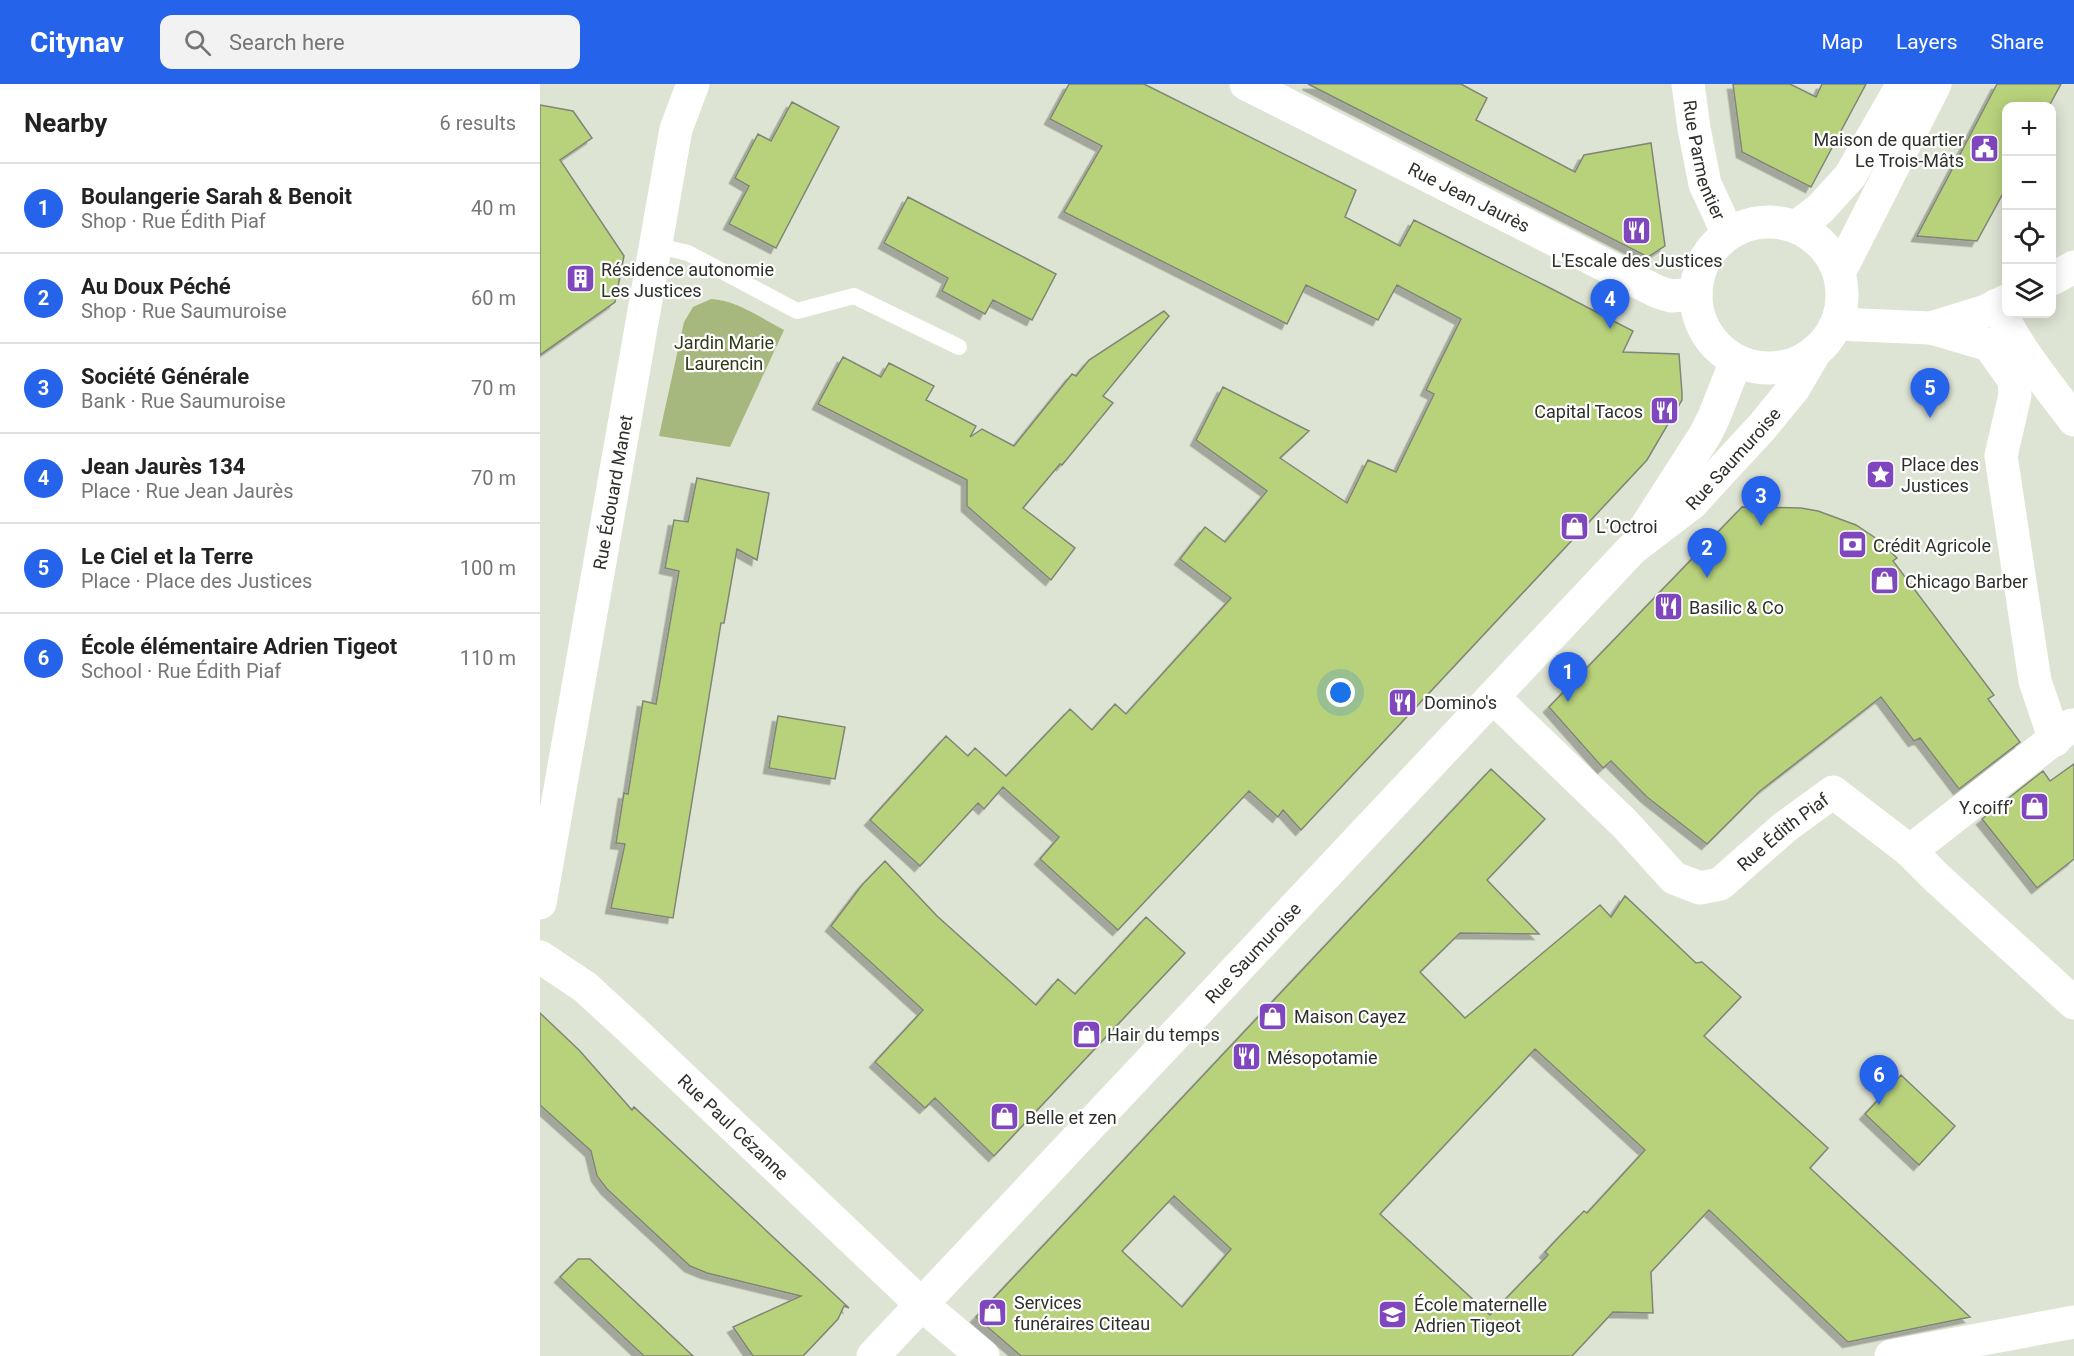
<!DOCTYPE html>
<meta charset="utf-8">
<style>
body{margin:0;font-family:Roboto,sans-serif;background:#f2f2f2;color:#222}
.controls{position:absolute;right:18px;top:18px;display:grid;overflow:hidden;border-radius:12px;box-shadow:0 3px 15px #0003}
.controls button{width:54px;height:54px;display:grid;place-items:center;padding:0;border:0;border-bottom:2px solid #e0e0e0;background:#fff;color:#222;font:30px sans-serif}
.you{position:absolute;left:801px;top:609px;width:21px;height:21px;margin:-15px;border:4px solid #fff;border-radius:50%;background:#1a73e8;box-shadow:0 0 0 9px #1a73e833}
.badge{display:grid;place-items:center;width:39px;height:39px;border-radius:50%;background:#2563eb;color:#fff;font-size:20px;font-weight:700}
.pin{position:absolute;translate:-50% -50px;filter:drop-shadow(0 2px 3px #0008)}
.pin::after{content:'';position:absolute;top:32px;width:21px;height:18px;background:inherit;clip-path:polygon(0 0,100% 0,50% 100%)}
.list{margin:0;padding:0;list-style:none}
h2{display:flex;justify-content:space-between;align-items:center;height:78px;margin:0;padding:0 24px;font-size:26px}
h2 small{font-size:20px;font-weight:400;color:#767676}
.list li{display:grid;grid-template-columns:39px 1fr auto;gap:18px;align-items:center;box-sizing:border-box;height:90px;padding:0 24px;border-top:2px solid #e0e0e0}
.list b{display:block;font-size:22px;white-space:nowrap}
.list p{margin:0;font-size:20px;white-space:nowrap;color:#767676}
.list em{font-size:20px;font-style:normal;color:#767676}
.icon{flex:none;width:33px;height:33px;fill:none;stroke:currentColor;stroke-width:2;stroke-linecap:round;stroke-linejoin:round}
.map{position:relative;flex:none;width:1534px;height:1272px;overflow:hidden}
header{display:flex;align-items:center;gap:36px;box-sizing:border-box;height:84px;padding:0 30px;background:#2563eb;color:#fff}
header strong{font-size:28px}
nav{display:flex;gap:33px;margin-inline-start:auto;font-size:21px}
.search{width:420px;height:54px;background:#f2f2f2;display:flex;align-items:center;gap:15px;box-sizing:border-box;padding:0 21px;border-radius:12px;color:#767676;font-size:22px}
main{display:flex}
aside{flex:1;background:#fff}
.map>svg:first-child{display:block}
.green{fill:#a6b87d}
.building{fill:#b8d27b;stroke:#808677;stroke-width:1.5;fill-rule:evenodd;filter:url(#shadow)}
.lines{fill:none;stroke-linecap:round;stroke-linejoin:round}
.service{stroke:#fff;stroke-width:16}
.minor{stroke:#fff;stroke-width:33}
.tertiary{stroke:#fff;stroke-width:33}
.secondary{stroke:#fff;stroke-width:33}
.labels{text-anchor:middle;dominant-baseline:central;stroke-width:4.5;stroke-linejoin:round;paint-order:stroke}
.poi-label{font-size:18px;fill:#2e302a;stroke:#fff;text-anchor:start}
.street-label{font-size:18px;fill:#2e302a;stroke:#fff}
.park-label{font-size:18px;fill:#303a16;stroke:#fff}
</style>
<header>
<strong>Citynav</strong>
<div class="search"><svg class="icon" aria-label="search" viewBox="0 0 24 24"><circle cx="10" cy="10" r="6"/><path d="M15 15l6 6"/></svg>Search here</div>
<nav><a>Map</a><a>Layers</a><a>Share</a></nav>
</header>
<main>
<aside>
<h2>Nearby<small>6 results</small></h2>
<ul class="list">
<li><span class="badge">1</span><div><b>Boulangerie Sarah &amp; Benoit</b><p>Shop · Rue Édith Piaf</p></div><em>40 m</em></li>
<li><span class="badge">2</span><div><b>Au Doux Péché</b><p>Shop · Rue Saumuroise</p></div><em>60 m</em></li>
<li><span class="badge">3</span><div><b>Société Générale</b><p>Bank · Rue Saumuroise</p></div><em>70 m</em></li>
<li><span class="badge">4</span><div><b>Jean Jaurès 134</b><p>Place · Rue Jean Jaurès</p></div><em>70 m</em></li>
<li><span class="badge">5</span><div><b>Le Ciel et la Terre</b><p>Place · Place des Justices</p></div><em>100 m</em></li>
<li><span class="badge">6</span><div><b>École élémentaire Adrien Tigeot</b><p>School · Rue Édith Piaf</p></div><em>110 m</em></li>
</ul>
</aside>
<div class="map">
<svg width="1534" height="1272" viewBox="0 0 1534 1272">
<defs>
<filter id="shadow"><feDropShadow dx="-5.5" dy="5.5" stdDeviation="0" flood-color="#0004"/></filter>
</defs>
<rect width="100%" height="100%" fill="#dee4d4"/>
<path class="green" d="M171,215C196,216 221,234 244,246L190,363L119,352L144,238L153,223Z"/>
<path class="building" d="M529,0H604L816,106L805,133L860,162L874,136L1012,205L1093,247L1083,268L1139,270L1142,309V316L1107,376L761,746L743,726L738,733L709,707L578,846L500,775L519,753L463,703L444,725L438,719L380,782L330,736L406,652L428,672L435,664L466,692L530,625L552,646L575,620L586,630L691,514L640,475L665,443L685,458L727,407L656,356L683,303L769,347L740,374L807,419L828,376L856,388L894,310L886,306L921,235L857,201L838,236L766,201L747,240L524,128L562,62L510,35Z
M768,0H921L947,14L936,36L1035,88L1044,71L1111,59L1125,162L1108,173Z
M1193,0H1250L1276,13L1282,0H1326L1271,103L1202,68Z
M1457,0H1521L1509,22H1467V102L1437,157L1377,152Z
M252,18L299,43L236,164L189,140L209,102L195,94L218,50L231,57Z
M0,21L33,27L52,54L20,76L84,172L75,218L0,271Z
M368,113L516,190L492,236L453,216L445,230L402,207L408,194L344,159Z
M624,227L629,232L563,312L573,319L522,381L520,380L483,424L535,464L511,496L427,422V396L278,320L303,273L341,293L349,279L394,302L386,316L436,342L430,353L442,345L474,362L532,290L536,292L549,276Z
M157,394L229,409L217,476L197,465L184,539H181L133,834L71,824L85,760L76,759L84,709L88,710L103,617L116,620L139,487L125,484L134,436L148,438Z
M1202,423L1261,424L1278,427L1316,441L1337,455L1357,474L1353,477L1454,611L1448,615L1480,658L1419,705L1380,654L1374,657L1341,613L1220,707L1167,760L1107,713L1071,677L1063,684L1009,623Z
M238,632L305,643L295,695L229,684Z
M1534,680V775L1497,804L1442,735L1503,687L1510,697Z
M951,685L1005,735L947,796L999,850L920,849L880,888L925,934L1060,821L1071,833L1085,812L1156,879L1162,878L1201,913L1164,952L1288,1064L1270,1084L1430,1233L1308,1258L1169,1126L1111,1188L1113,1229L1073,1228L1032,1272H481L436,1233ZM995,965L1105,1066L1047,1129L1044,1127L1017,1155L1005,1168L1008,1171L950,1231L840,1130ZM634,1112L691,1165L642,1223L582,1167Z
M345,777L397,832L496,921L518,895L535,910L606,833L645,869L454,1072L395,1014L385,1024L335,978L383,926L291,842L322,801Z
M0,929L39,966L92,1026L94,1023L309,1224L304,1222L298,1235L263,1272H213L193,1243L261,1212L167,1189L150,1182L67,1105L57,1092L51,1067L0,1021Z
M1361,991L1415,1042L1379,1081L1325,1030Z
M38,1175H50L153,1272H104L20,1193Z"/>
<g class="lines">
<path class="service" d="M115,161L148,169L257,227L314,212L419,263"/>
<g class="minor">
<path d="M1457,221C1476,263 1506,299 1534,336"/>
<path d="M1391,244L1449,261L1474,296L1475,311L1461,372L1495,597L1515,656"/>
<path id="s1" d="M953,613L1085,740L1134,794L1160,804L1180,800L1245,743L1293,708L1370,767L1397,794L1534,919"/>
<path d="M1370,767L1532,641"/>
<path id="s2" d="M0,819L136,45L153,0"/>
<path id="s3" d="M0,873L45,903L93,947L381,1220L443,1272"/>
<path d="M1351,1272L1534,1238"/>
</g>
<g class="tertiary">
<path id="s4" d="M706,0L1118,208L1131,212L1156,210"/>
<path id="s5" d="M1148,0L1154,44L1165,100L1188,150"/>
<path d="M1512,195L1534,183"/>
<path d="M1297,240L1391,244L1446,227L1466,217"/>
</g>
<g class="secondary">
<circle cx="1229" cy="211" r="73"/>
<path d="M1256,143L1280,125L1310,92L1363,0"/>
<path d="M1299,189L1395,0"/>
<path d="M1104,446L1165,351L1174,333L1196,277"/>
<path id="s6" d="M333,1272L1092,465L1151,420L1185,383L1222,343L1254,304L1275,268"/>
</g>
</g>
<defs>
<symbol id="civic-square" viewBox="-11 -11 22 22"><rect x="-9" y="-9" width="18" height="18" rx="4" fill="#7f46bd" stroke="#fff"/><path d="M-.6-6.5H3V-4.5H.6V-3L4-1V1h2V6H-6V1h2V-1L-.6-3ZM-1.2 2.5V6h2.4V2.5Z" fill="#fff"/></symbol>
<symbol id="restaurant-square" viewBox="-11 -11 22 22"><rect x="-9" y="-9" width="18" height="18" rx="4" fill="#7f46bd" stroke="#fff"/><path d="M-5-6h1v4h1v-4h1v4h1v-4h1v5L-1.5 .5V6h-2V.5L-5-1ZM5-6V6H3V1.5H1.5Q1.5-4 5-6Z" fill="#fff"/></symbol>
<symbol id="building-square" viewBox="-11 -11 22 22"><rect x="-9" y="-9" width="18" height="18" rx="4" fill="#7f46bd" stroke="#fff"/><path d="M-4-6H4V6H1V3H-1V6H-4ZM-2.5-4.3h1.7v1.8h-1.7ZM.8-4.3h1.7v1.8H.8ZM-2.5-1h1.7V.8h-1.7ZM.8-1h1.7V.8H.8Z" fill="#fff"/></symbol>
<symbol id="sight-square" viewBox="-11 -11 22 22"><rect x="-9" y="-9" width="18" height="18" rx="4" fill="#7f46bd" stroke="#fff"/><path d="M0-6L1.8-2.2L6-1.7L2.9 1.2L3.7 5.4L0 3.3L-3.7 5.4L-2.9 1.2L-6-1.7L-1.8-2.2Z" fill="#fff"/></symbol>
<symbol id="shop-square" viewBox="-11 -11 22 22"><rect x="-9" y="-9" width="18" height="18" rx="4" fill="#7f46bd" stroke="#fff"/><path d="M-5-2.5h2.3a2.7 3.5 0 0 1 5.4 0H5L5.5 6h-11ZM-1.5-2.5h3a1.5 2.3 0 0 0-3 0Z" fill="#fff"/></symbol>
<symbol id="bank-square" viewBox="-11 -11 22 22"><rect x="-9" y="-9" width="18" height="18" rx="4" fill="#7f46bd" stroke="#fff"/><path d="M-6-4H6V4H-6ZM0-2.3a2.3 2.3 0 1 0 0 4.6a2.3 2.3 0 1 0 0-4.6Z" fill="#fff"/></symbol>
<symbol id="school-square" viewBox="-11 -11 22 22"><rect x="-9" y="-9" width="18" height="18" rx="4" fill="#7f46bd" stroke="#fff"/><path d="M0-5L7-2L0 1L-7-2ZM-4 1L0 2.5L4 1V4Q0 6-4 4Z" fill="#fff"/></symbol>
</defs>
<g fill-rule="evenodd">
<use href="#civic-square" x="1428" y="48" width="33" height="33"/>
<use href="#restaurant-square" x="1080" y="130" width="33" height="33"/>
<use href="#building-square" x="24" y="178" width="33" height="33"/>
<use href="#restaurant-square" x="1108" y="310" width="33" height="33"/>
<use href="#sight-square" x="1324" y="374" width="33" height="33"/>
<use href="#shop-square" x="1018" y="426" width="33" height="33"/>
<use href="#bank-square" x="1296" y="444" width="33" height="33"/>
<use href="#shop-square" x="1328" y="480" width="33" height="33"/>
<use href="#restaurant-square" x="1112" y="506" width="33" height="33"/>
<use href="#restaurant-square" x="846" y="602" width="33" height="33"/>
<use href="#shop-square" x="1478" y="706" width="33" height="33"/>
<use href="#shop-square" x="716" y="916" width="33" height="33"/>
<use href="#shop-square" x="530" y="934" width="33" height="33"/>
<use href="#restaurant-square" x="690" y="956" width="33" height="33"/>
<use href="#shop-square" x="448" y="1016" width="33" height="33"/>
<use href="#shop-square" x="436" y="1212" width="33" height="33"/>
<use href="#school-square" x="836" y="1214" width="33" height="33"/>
</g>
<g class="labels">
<g class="poi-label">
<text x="1424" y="55" text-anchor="end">Maison de quartier<tspan x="1424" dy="21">Le Trois-Mâts</tspan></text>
<text x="1097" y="176" text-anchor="middle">L'Escale des Justices</text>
<text x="61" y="185">Résidence autonomie<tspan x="61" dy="21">Les Justices</tspan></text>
<text x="1103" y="327" text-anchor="end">Capital Tacos</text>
<text x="1361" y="380">Place des<tspan x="1361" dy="21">Justices</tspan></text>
<text x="1056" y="442">L’Octroi</text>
<text x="1333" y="461">Crédit Agricole</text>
<text x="1365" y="497">Chicago Barber</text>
<text x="1149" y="523">Basilic &amp; Co</text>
<text x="884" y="618">Domino's</text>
<text x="1473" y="723" text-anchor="end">Y.coiff’</text>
<text x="754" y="932">Maison Cayez</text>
<text x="567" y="950">Hair du temps</text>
<text x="727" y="973">Mésopotamie</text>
<text x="485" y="1033">Belle et zen</text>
<text x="474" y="1218">Services<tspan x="474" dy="21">funéraires Citeau</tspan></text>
<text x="874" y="1220">École maternelle<tspan x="874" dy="21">Adrien Tigeot</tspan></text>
</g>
<g class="street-label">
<text stroke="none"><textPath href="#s5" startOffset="78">Rue Parmentier</textPath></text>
<text stroke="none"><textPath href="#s4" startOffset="250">Rue Jean Jaurès</textPath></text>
<text stroke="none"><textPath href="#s6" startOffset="1244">Rue Saumuroise</textPath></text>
<text stroke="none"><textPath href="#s2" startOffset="417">Rue Édouard Manet</textPath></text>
<text stroke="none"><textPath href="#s1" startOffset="386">Rue Édith Piaf</textPath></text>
<text stroke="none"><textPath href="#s6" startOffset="554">Rue Saumuroise</textPath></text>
<text stroke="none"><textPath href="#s3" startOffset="258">Rue Paul Cézanne</textPath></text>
</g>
<g class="park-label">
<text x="184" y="258">Jardin Marie<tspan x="184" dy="21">Laurencin</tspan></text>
</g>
</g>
</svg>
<div class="controls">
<button>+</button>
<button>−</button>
<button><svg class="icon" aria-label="locate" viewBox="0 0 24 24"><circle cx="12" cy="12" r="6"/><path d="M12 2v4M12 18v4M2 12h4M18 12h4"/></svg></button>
<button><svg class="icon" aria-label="layers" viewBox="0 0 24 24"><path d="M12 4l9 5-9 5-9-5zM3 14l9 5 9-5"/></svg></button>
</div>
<div class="you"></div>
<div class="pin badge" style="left:1028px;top:618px">1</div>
<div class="pin badge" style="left:1167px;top:494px">2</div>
<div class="pin badge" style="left:1221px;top:442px">3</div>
<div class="pin badge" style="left:1070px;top:245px">4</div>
<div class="pin badge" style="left:1390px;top:334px">5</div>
<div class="pin badge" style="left:1339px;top:1021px">6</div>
</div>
</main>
